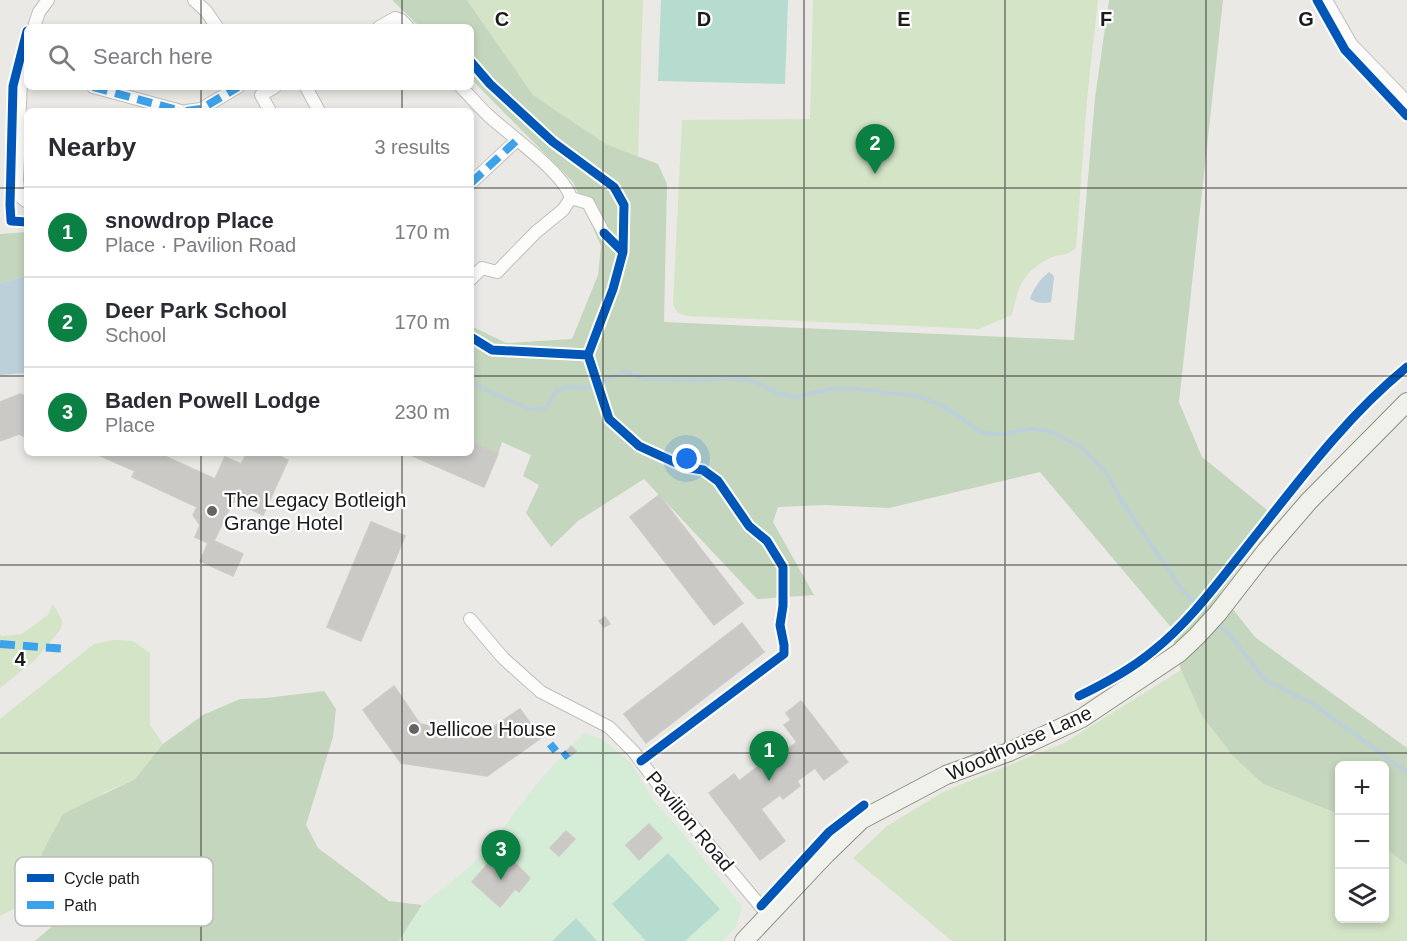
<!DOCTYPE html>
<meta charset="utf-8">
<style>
body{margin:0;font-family:Helvetica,sans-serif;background:#f2f2f3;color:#2b2b33}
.controls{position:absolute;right:18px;bottom:18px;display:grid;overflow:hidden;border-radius:9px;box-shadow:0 3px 9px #0003}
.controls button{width:54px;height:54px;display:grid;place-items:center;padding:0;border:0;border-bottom:2px solid #e1e1e2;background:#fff;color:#2b2b33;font:30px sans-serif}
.you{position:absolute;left:687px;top:459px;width:21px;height:21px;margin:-15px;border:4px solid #fff;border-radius:50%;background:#1a73e8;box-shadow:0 0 0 9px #1a73e833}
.badge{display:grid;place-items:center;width:39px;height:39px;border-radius:50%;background:#0b8043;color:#fff;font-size:20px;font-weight:700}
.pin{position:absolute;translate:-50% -50px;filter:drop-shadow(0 2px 3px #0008)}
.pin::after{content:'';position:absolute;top:32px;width:21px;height:18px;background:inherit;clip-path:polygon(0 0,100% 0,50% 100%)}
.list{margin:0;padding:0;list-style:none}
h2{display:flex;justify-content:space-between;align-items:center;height:78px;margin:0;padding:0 24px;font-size:26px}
h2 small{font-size:20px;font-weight:400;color:#7c7c81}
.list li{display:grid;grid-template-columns:39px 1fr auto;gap:18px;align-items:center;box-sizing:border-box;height:90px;padding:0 24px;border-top:2px solid #e1e1e2}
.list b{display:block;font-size:22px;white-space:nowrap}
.list p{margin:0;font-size:20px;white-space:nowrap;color:#7c7c81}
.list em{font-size:20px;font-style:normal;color:#7c7c81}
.icon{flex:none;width:33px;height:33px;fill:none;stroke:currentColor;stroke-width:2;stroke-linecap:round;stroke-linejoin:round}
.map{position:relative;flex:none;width:1407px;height:941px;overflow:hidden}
.search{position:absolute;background:#fff;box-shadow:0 3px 9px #0003;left:24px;top:24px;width:450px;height:66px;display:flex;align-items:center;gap:15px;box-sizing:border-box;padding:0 21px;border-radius:9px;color:#7c7c81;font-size:22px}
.panel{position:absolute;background:#fff;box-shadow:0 3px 9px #0003;left:24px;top:108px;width:450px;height:348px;border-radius:9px}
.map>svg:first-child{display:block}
.grass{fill:#d4e4c7}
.forest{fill:#c4d6bd}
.park{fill:#d5edd7}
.pitch{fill:#b5dccf}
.water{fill:#bcd0d9}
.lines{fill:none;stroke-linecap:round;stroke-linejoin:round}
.stream{stroke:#bcd0d9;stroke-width:4}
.building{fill:#cbc9c6;stroke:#cdcbc7;stroke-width:1.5}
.street-casing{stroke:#c0bfbd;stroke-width:14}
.secondary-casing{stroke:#8e9180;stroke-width:20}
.street{stroke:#fcfcfb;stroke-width:12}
.secondary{stroke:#f0f1ea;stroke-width:18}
.quiet{stroke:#3da2ea;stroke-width:8;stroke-dasharray:15 8;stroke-linecap:butt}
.cycleway-casing{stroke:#fff;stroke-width:13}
.cycleway{stroke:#0057b8;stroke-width:9}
.grid{fill:none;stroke:#1c1c1c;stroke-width:1.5;stroke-opacity:0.55}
.poi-dot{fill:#646462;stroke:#fff;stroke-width:2}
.labels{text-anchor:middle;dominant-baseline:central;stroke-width:4.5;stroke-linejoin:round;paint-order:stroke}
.poi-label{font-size:20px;fill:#1c1c1c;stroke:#fff;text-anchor:start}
.street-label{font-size:20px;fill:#1c1c1c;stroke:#fff}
.key{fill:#fff;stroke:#bbb;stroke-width:1.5}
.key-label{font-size:16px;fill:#1c1c1c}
.grid-label{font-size:20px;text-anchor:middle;font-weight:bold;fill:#1c1c1c;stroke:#fff;stroke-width:4.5;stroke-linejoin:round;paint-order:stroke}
</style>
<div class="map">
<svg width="1407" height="941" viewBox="0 0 1407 941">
<rect width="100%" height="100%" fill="#eae9e5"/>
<path class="grass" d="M467,0H643L638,156L606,144L533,95Z
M813,0H1098L1087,99L1076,248C1066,257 1061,253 1050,258C1023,271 1018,287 1012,315L979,329L688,316L678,313L673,305L682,120L810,119Z
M53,604L62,620L61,629L35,660L0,688V634L2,636L22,634L48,615Z
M114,640L133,641L150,653V725L163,744L135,779L105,792L42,853L39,895L0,916V719L94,644Z
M1181,670L1202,716L1233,756L1263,784L1339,814L1340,918H1384L1385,848L1407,865V941H952L853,858L887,826L945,791L1064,743Z"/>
<path class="forest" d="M392,0H467L533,95L606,144L658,164L667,184L664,322L1074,340L1095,98L1109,0H1223L1179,402L1202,457L1277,518L1220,593L1255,637L1407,748V865L1385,848L1384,766H1340L1339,814L1263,784L1233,756L1202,716L1181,670L1170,626L1040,472L889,508L825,505L778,507L773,522L814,595L757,599L644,479L578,521L551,547L526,513L539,485L523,476L531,455L502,442L498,454L471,442V326L506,343L572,339L598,275L601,246L573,182L471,79V27H420Z
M27,232V275L0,284V234Z
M324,691L336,709L333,737L306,825L318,848L389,901L422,905L399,941H35L56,923L39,895L42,853L63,814L135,779L163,744L203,715L240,699L266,698Z"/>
<path class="park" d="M584,733L602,739L631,763L656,804L675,824L742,906L736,927L723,941H399L422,905L466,870L488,848L538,782Z"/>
<path class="pitch" d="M661,0H788L785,84L658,81Z
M668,853L720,909L685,941H646L612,904Z
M576,918L597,941H552L575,919Z"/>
<path class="water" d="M1049,272L1053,275L1054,278L1051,302C1043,304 1037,303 1030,299C1033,289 1041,278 1049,272Z
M27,275V373L0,375V284Z"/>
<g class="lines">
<path class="stream" d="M471,383L528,409L546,408L557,390L569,387L587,388L624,372L646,379L704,380L735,378L754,381L779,394L796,397L831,389H855L919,396L948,409L982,433L1002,434L1032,429L1052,432L1079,446L1105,471L1125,506L1183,591L1209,616
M1216,623L1231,636L1265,680L1313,704L1407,772"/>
</g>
<path class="building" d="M20,394L27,397V438L19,434L0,441V402Z
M471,442L498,454L484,487L406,453H471Z
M94,453H158L215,479L225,457L241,464L247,453H273L288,460L263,515L233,501L214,541L243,554L233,576L200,561L208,543L195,537L200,525L193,515L197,507L132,477L135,471Z
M659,495L743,603L714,625L630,517Z
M371,522L405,536L361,641L327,627Z
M605,617L610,624L604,627L599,621Z
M742,623L764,652L646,743L624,714Z
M394,686L420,724L481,735L520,709L541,738L487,776L401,763L363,710Z
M801,701L848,762L824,780L815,768L797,781L800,786L783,799L780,795L761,809L785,841L760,860L709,793L734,774L739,781L764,762L759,755L771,746L778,756L797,742L784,725L791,720L786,713Z
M571,746L576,751L571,756L567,751Z
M649,824L662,838L639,860L626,845Z
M566,831L575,839L559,856L550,848Z
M500,849L512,860L510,863L498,852Z
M498,852L510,863L512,860L530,878L519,892L515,889L500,907L472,882Z"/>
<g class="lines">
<defs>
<path id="street" d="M194,0L206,11L217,27
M1326,0L1351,44L1407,102
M34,27L39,12L48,0
M379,27L395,18L401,20L408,27
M27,51L21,79L17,181L19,196L27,202
M93,87L181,111
M306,87L319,111
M461,87C471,97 480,108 490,117C511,136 564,173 571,198L588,203L604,233
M186,111L201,109L238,87
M270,111L261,95L275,87
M471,183L517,140
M471,279L482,268L497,272L536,232L563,210L571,198
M470,619L503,658L541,692L609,727L634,752L657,783L768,915"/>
<path id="secondary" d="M744,941L826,854L861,820L946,775L1009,752L1082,718L1179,653L1197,636L1218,613L1266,551L1309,501L1407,402"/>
</defs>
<use href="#street" class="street-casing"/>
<use href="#secondary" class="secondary-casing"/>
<use href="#street" class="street"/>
<use href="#secondary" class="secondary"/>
<path class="quiet" d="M93,87L181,111
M186,111L201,109L238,87
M471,183L517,140
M0,644L66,649
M550,744L556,751
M563,757L568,753"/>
<defs>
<path id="cycleway" d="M1317,0L1345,50L1407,116
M27,31L13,86L10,205L11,221L27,222
M471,62L490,84L553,142L614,187L624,205L623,252
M604,233L623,252L613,289L588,355L609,419L639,446L685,467L703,470L718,481L749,526L767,541L783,567V606L780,625L784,645V654L641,761
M471,337L492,350L588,355
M1079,696C1106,683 1130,670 1153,651C1187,624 1214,588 1241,554C1293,489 1342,420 1407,367
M761,906L829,832L864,805"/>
</defs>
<use href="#cycleway" class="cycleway-casing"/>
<use href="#cycleway" class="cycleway"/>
</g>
<path class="grid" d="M201,0V27M402,0V27M603,0V941M804,0V941M1005,0V941M1206,0V941M201,87V111M402,87V111M0,188H27M471,188H1407M0,376H27M471,376H1407M201,453V941M402,453V941M0,565H1407M0,753H1407"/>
<g class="poi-dot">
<circle cx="212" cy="511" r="6"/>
<circle cx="414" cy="729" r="6"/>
</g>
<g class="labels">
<g class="poi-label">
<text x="224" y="500">The Legacy Botleigh<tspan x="224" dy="23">Grange Hotel</tspan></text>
<text x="426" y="729">Jellicoe House</text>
</g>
<g class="street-label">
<text transform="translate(1019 743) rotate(-24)">Woodhouse Lane</text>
<text transform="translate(690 821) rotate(50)">Pavilion Road</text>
</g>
</g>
<rect x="15" y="857" width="198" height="69" rx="9" class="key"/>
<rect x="27" y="874" width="27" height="8" fill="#0057b8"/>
<rect x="27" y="901" width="27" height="8" fill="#3da2ea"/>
<g class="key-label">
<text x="64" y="884">Cycle path</text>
<text x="64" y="911">Path</text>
</g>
<g class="grid-label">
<text x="502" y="26">C</text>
<text x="704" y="26">D</text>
<text x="904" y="26">E</text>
<text x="1106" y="26">F</text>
<text x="1306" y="26">G</text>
<text x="20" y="666">4</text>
</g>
</svg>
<div class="controls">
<button>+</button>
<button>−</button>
<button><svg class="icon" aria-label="layers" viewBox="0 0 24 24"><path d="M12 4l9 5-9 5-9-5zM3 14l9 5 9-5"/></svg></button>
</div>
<div class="you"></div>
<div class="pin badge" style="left:769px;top:781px">1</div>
<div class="pin badge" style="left:875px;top:174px">2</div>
<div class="pin badge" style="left:501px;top:880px">3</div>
<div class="search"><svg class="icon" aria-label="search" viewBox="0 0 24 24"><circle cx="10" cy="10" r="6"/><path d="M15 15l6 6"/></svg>Search here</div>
<section class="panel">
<h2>Nearby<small>3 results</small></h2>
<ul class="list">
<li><span class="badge">1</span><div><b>snowdrop Place</b><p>Place · Pavilion Road</p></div><em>170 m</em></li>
<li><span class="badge">2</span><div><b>Deer Park School</b><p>School</p></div><em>170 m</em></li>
<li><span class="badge">3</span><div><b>Baden Powell Lodge</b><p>Place</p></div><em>230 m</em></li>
</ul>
</section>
</div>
